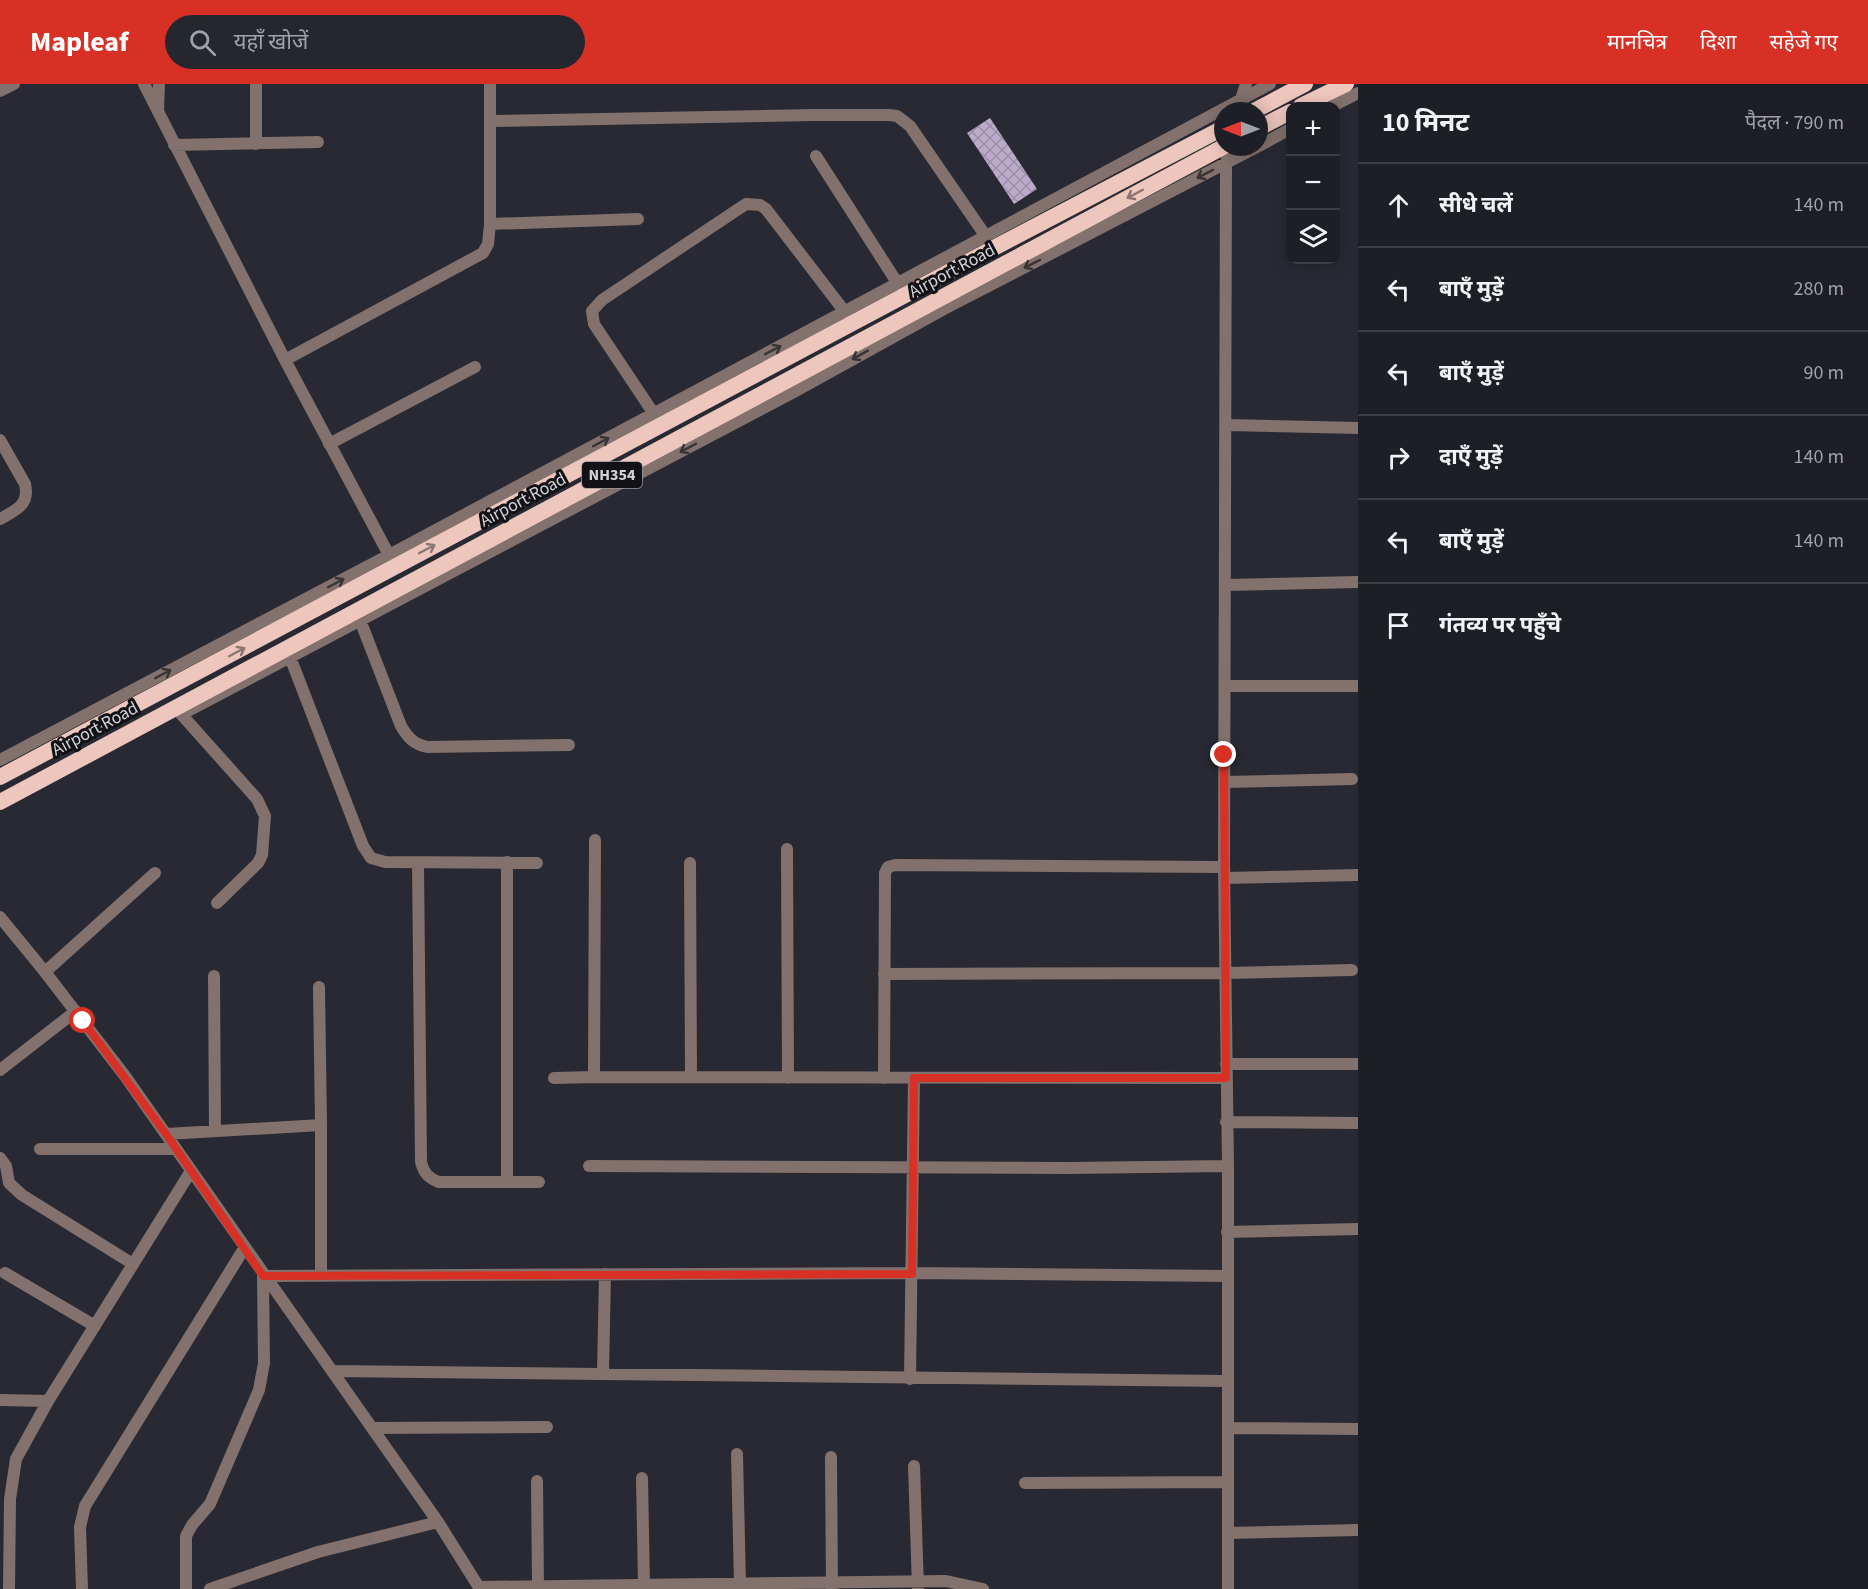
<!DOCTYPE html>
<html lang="hi">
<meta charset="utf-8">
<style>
body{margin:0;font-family:"Source Sans 3","Noto Sans Devanagari",sans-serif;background:#26272e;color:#f1f3f6}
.controls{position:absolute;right:18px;top:18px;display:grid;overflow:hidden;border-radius:12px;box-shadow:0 3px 15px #0003}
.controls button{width:54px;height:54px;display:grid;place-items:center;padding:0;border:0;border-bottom:2px solid #3c3d43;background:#1e1f26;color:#f1f3f6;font:30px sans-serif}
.compass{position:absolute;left:1214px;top:18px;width:54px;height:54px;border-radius:50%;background:#1e1f26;box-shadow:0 3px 15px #0003;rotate:270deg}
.stop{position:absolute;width:18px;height:18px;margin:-14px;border:4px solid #d93025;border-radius:50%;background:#fff}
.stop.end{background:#d93025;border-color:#fff;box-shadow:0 2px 6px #0008}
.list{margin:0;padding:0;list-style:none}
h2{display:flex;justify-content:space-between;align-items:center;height:78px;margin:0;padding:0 24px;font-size:26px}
h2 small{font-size:20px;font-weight:400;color:#a1a2a7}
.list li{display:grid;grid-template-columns:39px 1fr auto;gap:18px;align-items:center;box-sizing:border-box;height:84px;padding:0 24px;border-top:2px solid #3c3d43}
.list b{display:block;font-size:22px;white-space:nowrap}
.list em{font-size:20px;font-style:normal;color:#a1a2a7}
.icon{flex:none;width:33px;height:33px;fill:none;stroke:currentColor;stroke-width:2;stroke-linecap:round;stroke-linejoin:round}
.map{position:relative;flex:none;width:1358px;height:1505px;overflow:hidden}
header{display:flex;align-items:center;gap:36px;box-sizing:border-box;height:84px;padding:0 30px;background:#d93025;color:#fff}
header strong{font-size:28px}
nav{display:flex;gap:33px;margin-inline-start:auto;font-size:21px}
.search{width:420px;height:54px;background:#26272e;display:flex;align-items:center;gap:15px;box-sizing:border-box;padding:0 21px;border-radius:33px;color:#a1a2a7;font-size:22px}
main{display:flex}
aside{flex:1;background:#1e1f26}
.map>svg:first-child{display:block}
.building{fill:url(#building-cross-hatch)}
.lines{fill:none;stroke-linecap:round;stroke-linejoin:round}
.minor{stroke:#82716d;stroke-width:12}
.trunk{stroke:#edc6bd;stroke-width:16}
.oneway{stroke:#393334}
.oneway2{stroke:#8a7572}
.route{stroke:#d93025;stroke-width:8}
.labels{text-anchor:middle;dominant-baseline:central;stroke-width:6;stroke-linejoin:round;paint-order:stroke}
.shield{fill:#121216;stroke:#98999e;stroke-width:1.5}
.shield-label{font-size:16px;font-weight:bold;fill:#d2d3d9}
.street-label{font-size:18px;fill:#d2d3d9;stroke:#121216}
</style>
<header>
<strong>Mapleaf</strong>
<div class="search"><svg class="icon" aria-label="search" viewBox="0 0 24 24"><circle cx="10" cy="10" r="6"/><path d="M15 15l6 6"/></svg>यहाँ खोजें</div>
<nav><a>मानचित्र</a><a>दिशा</a><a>सहेजे गए</a></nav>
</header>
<main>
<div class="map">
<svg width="1358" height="1505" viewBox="0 0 1358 1505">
<defs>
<pattern id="building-cross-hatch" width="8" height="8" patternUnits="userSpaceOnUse" patternTransform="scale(1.5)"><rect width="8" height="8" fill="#bcaacb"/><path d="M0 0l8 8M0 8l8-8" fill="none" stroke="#9d8fa8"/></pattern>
</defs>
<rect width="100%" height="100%" fill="#282932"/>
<path class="building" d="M990,34L1037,105L1014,120L967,49Z"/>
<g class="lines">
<path class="minor" d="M144,0L285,276L389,471
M256,0V60
M0,7L14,0
M1333,22L1358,9
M158,27L159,0
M1237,27L1246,0
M490,37L814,31H889L897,32L910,42L985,151
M174,61L318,58
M1259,62L1290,45
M816,72L898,200
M490,140L638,135
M285,276L483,169L488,160L490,140V0
M654,330L594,240L592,227L602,216L746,120L760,121L766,125L845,228
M1226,341L1358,344
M0,356L25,400C30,421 16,426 0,435
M329,360L475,283
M1226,501L1358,498
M360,536L401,642C408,654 414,660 427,663L569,661
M290,573L363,762L371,774L385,778L537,779
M1225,602H1358
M186,628L794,308L944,225L1257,63
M181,630L257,715L265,732L262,771L258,779L217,819
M0,676L389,471L1270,0
M1225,698L1352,695
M595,756L594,993L1226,994
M787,765L788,994
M418,779L421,1078C424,1089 428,1094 439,1098H539
M690,779L691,993
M1224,794L1358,791
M0,833L45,888L125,992L438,1438L480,1505
M45,888L155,789
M884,890L1226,889L1352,886
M214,892L215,1047
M1226,980H1358
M0,986L76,927
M554,994L594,993
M884,994L885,789L888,783L895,781L1224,783
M1226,1038L1358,1039
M321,1041V1192
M166,1050L321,1041L319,903
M40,1065H176
M0,1074L6,1082L9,1099L22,1111L133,1180
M589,1082L1069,1084L1228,1082
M507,1098V778
M1227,1148L1358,1145
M5,1189L95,1242
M333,1287C631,1289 929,1295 1227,1297
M603,1289L605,1190
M910,1295L914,994
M0,1316L48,1317
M372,1344L547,1343
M1228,1344L1358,1345
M737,1370L740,1500
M831,1373L832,1505
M914,1382L918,1504
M642,1394L644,1501
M537,1397L538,1502
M1025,1399L1228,1398
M1228,1449L1358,1446
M479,1503L946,1497L983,1505
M9,1505L10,1415L16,1375L48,1317L191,1087
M82,1505L80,1443L85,1422L245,1163
M186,1505V1452L192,1441L210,1420L259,1306L264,1279L263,1192L912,1189L1227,1192
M210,1505L318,1468L438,1438
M1228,1505V1082L1224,783L1226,80L1229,63"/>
<path class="trunk" d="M1301,22L1346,0
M1254,27L1305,0
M1259,44L1290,28
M0,693L986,168L1223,44
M0,718L1223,63"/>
</g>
<defs><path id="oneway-shaft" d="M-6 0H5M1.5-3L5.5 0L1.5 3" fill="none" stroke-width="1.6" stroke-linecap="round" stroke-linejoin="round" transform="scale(1.5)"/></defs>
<g class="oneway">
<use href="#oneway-shaft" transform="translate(1205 90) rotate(153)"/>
<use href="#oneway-shaft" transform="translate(1032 180) rotate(153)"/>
<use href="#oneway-shaft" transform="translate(773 266) rotate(-28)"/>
<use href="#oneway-shaft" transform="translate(860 271) rotate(151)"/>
<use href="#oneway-shaft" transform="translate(601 358) rotate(-28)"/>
<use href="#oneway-shaft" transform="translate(688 364) rotate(152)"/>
<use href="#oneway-shaft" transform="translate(336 499) rotate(-28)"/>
<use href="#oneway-shaft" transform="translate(163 590) rotate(-28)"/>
</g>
<g class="oneway2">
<use href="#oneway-shaft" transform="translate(1135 110) rotate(152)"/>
<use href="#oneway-shaft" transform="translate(427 465) rotate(-28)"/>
<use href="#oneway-shaft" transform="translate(237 568) rotate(-28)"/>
</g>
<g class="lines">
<path class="route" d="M83,937L166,1050L263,1192L912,1190L914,994H1226L1224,671"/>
</g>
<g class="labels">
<rect class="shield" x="582" y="378" width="60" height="26" rx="4.5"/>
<g class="shield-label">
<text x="612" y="391">NH354</text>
</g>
<g class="street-label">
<text transform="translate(952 187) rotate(-28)">Airport Road</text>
<text transform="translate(523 416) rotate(-28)">Airport Road</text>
<text transform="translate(95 645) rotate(-28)">Airport Road</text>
</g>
</g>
</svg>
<div class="controls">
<button>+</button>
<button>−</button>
<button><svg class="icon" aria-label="layers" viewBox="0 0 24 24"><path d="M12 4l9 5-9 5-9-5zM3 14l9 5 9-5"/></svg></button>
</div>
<svg class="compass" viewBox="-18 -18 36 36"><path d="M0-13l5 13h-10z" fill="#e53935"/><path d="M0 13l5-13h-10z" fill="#a1a2a7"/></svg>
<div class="stop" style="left:83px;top:937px"></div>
<div class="stop end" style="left:1224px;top:671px"></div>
</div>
<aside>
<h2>10 मिनट<small>पैदल · 790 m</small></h2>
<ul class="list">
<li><svg class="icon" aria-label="ahead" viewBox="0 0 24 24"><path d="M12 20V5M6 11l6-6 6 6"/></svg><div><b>सीधे चलें</b></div><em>140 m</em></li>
<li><svg class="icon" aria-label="left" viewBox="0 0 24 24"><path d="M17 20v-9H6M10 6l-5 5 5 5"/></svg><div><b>बाएँ मुड़ें</b></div><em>280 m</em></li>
<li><svg class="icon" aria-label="left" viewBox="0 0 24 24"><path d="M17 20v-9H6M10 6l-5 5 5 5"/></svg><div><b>बाएँ मुड़ें</b></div><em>90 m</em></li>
<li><svg class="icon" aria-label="right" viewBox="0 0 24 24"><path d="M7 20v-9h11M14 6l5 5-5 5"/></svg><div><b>दाएँ मुड़ें</b></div><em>140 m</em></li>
<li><svg class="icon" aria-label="left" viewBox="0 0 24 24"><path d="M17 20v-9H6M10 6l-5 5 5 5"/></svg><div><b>बाएँ मुड़ें</b></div><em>140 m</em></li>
<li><svg class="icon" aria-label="arrive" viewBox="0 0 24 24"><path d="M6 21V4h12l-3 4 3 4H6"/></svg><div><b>गंतव्य पर पहुँचे</b></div></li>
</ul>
</aside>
</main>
